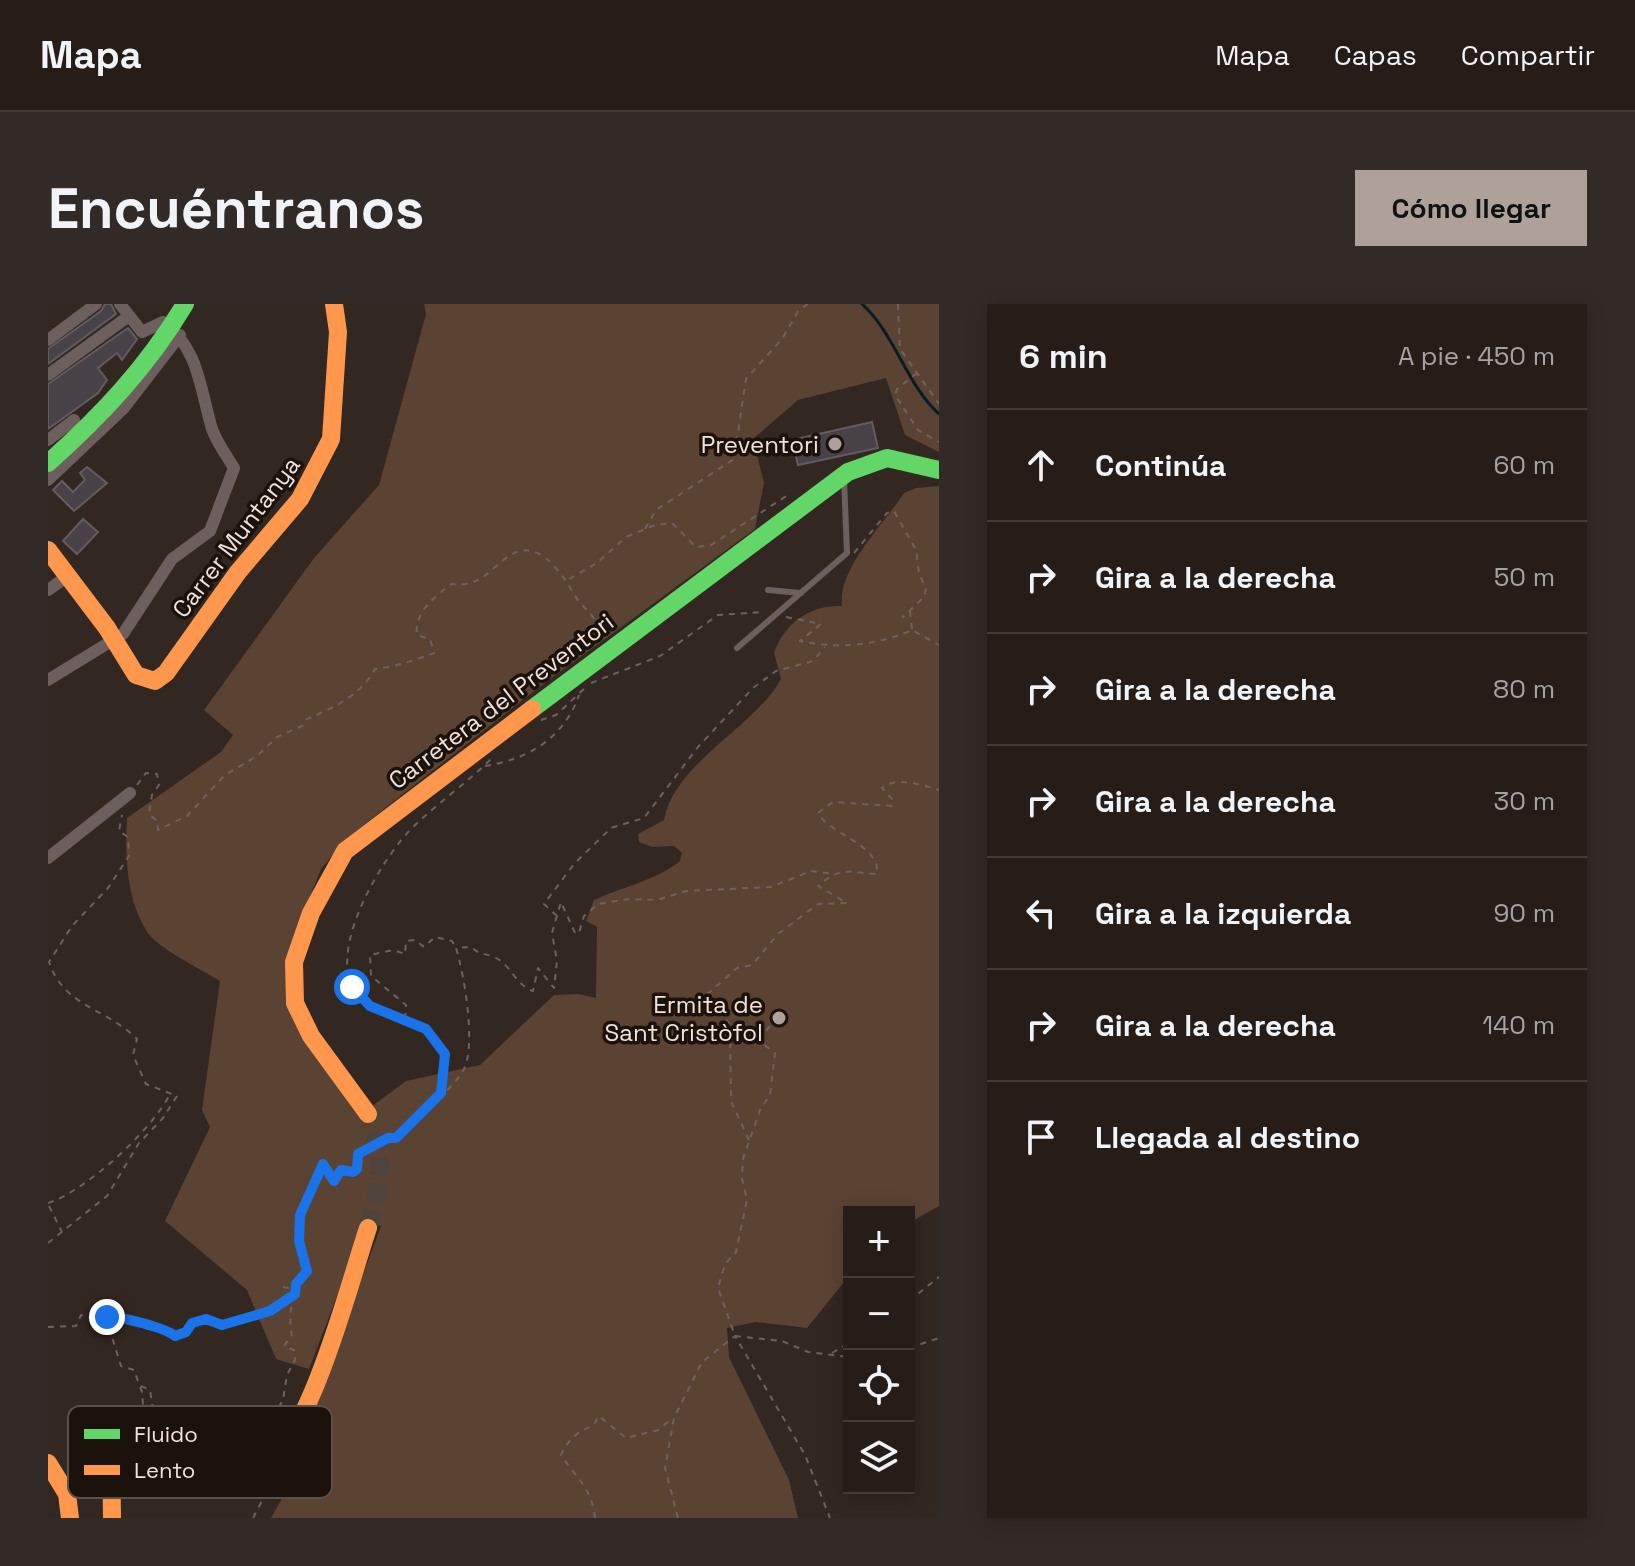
<!DOCTYPE html>
<html lang="es">
<meta charset="utf-8">
<style>
body{margin:0;font-family:"Space Grotesk",sans-serif;background:#322a26;color:#f1f3f6}
.controls{position:absolute;right:24px;bottom:24px;display:grid;overflow:hidden;border-radius:0px;box-shadow:0 4px 20px #0003}
.controls button{width:72px;height:72px;display:grid;place-items:center;padding:0;border:0;border-bottom:2px solid #423b38;background:#261d19;color:#f1f3f6;font:40px sans-serif}
.stop{position:absolute;width:24px;height:24px;margin:-18px;border:6px solid #1a73e8;border-radius:50%;background:#fff}
.stop.end{background:#1a73e8;border-color:#fff;box-shadow:0 2px 8px #0008}
.list{margin:0;padding:0;list-style:none}
h2{display:flex;justify-content:space-between;align-items:center;height:104px;margin:0;padding:0 32px;font-size:34px}
h2 small{font-size:26px;font-weight:400;color:#a4a2a2}
.list li{display:grid;grid-template-columns:52px 1fr auto;gap:24px;align-items:center;box-sizing:border-box;height:112px;padding:0 32px;border-top:2px solid #423b38}
.list b{display:block;font-size:30px;white-space:nowrap}
.list em{font-size:26px;font-style:normal;color:#a4a2a2}
.icon{flex:none;width:44px;height:44px;fill:none;stroke:currentColor;stroke-width:2;stroke-linecap:round;stroke-linejoin:round}
.map{position:relative;flex:none;width:891px;height:1214px;overflow:hidden;border-radius:0px}
header{display:flex;align-items:center;gap:48px;box-sizing:border-box;height:112px;padding:0 40px;background:#261d19;border-bottom:2px solid #423b38}
header strong{font-size:38px}
nav{display:flex;gap:44px;margin-inline-start:auto;font-size:28px}
.intro{display:flex;align-items:center;justify-content:space-between;box-sizing:border-box;height:192px;padding:0 48px}
h1{margin:0;font-size:56px}
.button{padding:20px 36px;border-radius:0px;background:#aea199;color:#111;font-size:28px;font-weight:700}
main{display:flex;gap:48px;padding:0 48px}
aside{flex:1;background:#261d19;border-radius:0px;box-shadow:0 4px 20px #0003}
.map>svg:first-child{display:block}
.green{fill:#5a4333}
.lines{fill:none;stroke-linecap:round;stroke-linejoin:round}
.stream{stroke:#051e26;stroke-width:3}
.building{fill:#484248;stroke:#625c5f;stroke-width:2}
.secondary-tunnel{stroke:#4e433d;stroke-width:18;stroke-dasharray:18 9;stroke-linecap:butt}
.path{stroke:#6e6261;stroke-width:2;stroke-dasharray:6 6;stroke-linecap:butt}
.lane{stroke:#6e5f5f;stroke-width:6}
.street{stroke:#6e5f5f;stroke-width:12}
.fast{stroke:#63d668;stroke-width:18}
.slow{stroke:#ff974d;stroke-width:18}
.route{stroke:#1a73e8;stroke-width:10}
.poi-dot{fill:#aea199;stroke:#1b120c;stroke-width:3}
.labels{text-anchor:middle;dominant-baseline:central;stroke-width:7;stroke-linejoin:round;paint-order:stroke}
.poi-label{font-size:24px;fill:#f0e2da;stroke:#1b120c;text-anchor:end}
.street-label{font-size:24px;fill:#f0e2da;stroke:#1b120c}
.key{fill:#1b120c;stroke:#5b504a;stroke-width:2}
.key-label{font-size:22px;fill:#f0e2da}
</style>
<header>
<strong>Mapa</strong>
<nav><a>Mapa</a><a>Capas</a><a>Compartir</a></nav>
</header>
<div class="intro"><h1>Encuéntranos</h1><a class="button">Cómo llegar</a></div>
<main>
<div class="map">
<svg width="891" height="1214" viewBox="0 0 891 1214">
<rect width="100%" height="100%" fill="#322721"/>
<path class="green" d="M376,0H891V148L857,131L838,74L750,96L705,135L716,179L707,225L489,385L299,534L273,565L249,624L237,668L312,811L358,777L432,761L506,691L530,690L548,694L549,623L538,617L546,596C574,583 609,576 632,557L634,549L626,542L604,543L591,538L590,530L616,516C626,459 706,424 733,375L726,349C737,319 761,301 794,302C789,265 836,220 856,189L868,184L891,182V902L861,919V908H801V972L759,1024L708,1018L679,1024L681,1053L741,1176L750,1214H223L252,1163L273,1084L333,922L318,917L261,1065L228,1055L199,986L117,917L162,823L154,806L172,677C154,666 110,644 100,629C78,596 77,552 79,514L173,448L185,431L156,406L266,254L331,181L378,10Z"/>
<g class="lines">
<path class="stream" d="M814,0C847,30 858,80 891,110"/>
</g>
<path class="building" d="M57,0H63L68,10L0,60V45L53,7Z
M80,24L89,35L74,56L69,49L50,64L59,76L50,89L0,125V80Z
M824,118L830,144L750,161L744,136Z
M39,163L59,179L26,207L5,186L14,177L25,188L37,176L32,169Z
M35,215L50,228L29,250L15,237Z"/>
<g class="lines">
<path class="secondary-tunnel" d="M320,924C332,883 339,851 320,810"/>
<path class="path" d="M850,0L852,45L891,100
M869,69L849,85L847,91L870,126L891,138
M597,225L608,206L686,155L698,75L734,35L751,6L760,0
M806,249L839,209L846,207L868,246L871,269L878,285L876,293L854,314
M521,275L549,259L578,233L607,221L624,219L648,243L663,241L740,191
M862,307L864,325
M738,313L773,320L752,337C790,345 828,342 864,326L891,341
M543,379L612,352L670,311L716,308
M493,416L508,411L538,383
M437,462C481,455 516,434 531,391
M89,481L98,469L109,470L111,481L104,491L101,510L109,517L110,526L139,512L177,471L209,452L229,433L256,421L259,415C286,404 313,391 327,365C346,363 368,356 386,349L382,335L369,331C366,308 387,293 403,280C433,284 440,266 461,252C490,232 514,270 526,290C531,300 545,310 549,320C550,325 547,331 549,338
M509,612L496,600L526,560L563,524L596,514L650,443L705,384L728,367L765,357L777,343
M357,715L358,701L323,672L322,651L345,646L357,650L358,637L367,636L376,643L387,633L404,637L407,642
M722,722L713,732L714,739L727,749L722,791L712,806L695,855L694,874L699,896L688,948L677,960L670,984L687,1032L734,1037L760,1048L801,1053
M394,788L397,750C392,743 386,732 379,726C359,709 325,712 309,691C276,649 334,553 366,522C391,498 420,478 444,454
M701,836L683,797L682,721L670,705L656,704V693L689,664L704,661L730,630L770,600L799,599L770,582C794,561 801,569 829,570C833,541 781,530 770,509L785,498L844,502V495L834,484C847,472 875,481 891,486
M0,899C38,887 104,826 122,790
M1,902L14,928
M0,939L59,892L91,839L115,814L129,792L98,780L85,751L89,735C58,704 16,703 1,658L24,622L60,584L81,552L80,533L71,527L74,511
M235,983L246,985
M861,997L891,973
M57,1018L59,1013C72,1012 118,1023 127,1032C145,1025 153,1007 174,1021L189,1014C208,1019 232,1002 246,991
M0,1023L28,1022L33,1011L60,1020L73,1062L86,1066L94,1088L96,1113
M861,1044L891,1034
M784,1049L801,1039
M93,1082L102,1086L106,1112L122,1128
M189,1131L199,1150
M134,1137L139,1140L158,1134L173,1119L181,1121L188,1130L200,1125L211,1133
M193,1165L235,1096L239,1071L247,1056L246,1046L236,1042L244,1031C239,1011 245,981 259,967L251,937L252,911L275,860L286,877L293,866L305,868L309,865L310,850L340,834H348C367,816 402,788 415,767C429,743 416,670 408,644L423,643C432,651 436,649 446,653C463,660 466,680 485,687L490,664L506,684L509,657L504,629L513,598L527,629H531L536,612L550,600L581,595L609,596L638,587L723,583L763,567L786,570
M205,1214L215,1195L216,1185
M547,1214C544,1184 529,1175 513,1151C520,1136 529,1127 545,1122L551,1112L578,1134L610,1126L625,1114
M630,1214L617,1164L626,1114L654,1058L687,1032L757,1151L782,1214"/>
<path class="lane" d="M720,286L753,289
M689,344L799,249L796,175"/>
<path class="street" d="M0,36L48,0
M0,71L81,12
M0,136L26,116
M0,176L75,105L132,31
M0,286L21,271
M0,376L75,330L124,255L162,227L186,164C179,152 169,139 164,125C152,85 151,44 115,18L94,28L72,0
M0,554L82,489"/>
<path class="fast" d="M0,159C53,112 100,62 137,0
M484,405L800,168L839,154L891,166"/>
<path class="slow" d="M0,246L59,324L88,371L107,377L118,369L190,268L252,195L283,135L290,28L286,0
M320,810L263,732L247,699L246,658L263,609L297,547L484,405
M0,1159L19,1190L22,1214
M64,1214L63,1136L76,1122L98,1130L171,1182C183,1183 197,1184 207,1176C263,1134 298,990 320,924"/>
</g>
<g class="lines">
<path class="route" d="M59,1013C72,1012 118,1024 127,1032L138,1028L144,1019L158,1015L174,1021L222,1007L247,990L248,980L259,967L251,937L252,911L275,860L286,877L293,866L305,868L309,865L310,850L340,834H348L393,789L397,750L378,725L322,702L304,683"/>
</g>
<g class="poi-dot">
<circle cx="787" cy="140" r="8"/>
<circle cx="731" cy="714" r="8"/>
</g>
<g class="labels">
<g class="poi-label">
<text x="771" y="140">Preventori</text>
<text x="715" y="700">Ermita de<tspan x="715" dy="28">Sant Cristòfol</tspan></text>
</g>
<g class="street-label">
<text transform="translate(188 233) rotate(-53)">Carrer Muntanya</text>
<text transform="translate(453 397) rotate(-37)">Carretera del Preventori</text>
</g>
</g>
<rect x="20" y="1102" width="264" height="92" rx="12" class="key"/>
<rect x="36" y="1125" width="36" height="10" fill="#63d668"/>
<rect x="36" y="1161" width="36" height="10" fill="#ff974d"/>
<g class="key-label">
<text x="86" y="1138">Fluido</text>
<text x="86" y="1174">Lento</text>
</g>
</svg>
<div class="controls">
<button>+</button>
<button>−</button>
<button><svg class="icon" aria-label="locate" viewBox="0 0 24 24"><circle cx="12" cy="12" r="6"/><path d="M12 2v4M12 18v4M2 12h4M18 12h4"/></svg></button>
<button><svg class="icon" aria-label="layers" viewBox="0 0 24 24"><path d="M12 4l9 5-9 5-9-5zM3 14l9 5 9-5"/></svg></button>
</div>
<div class="stop" style="left:304px;top:683px"></div>
<div class="stop end" style="left:59px;top:1013px"></div>
</div>
<aside>
<h2>6 min<small>A pie · 450 m</small></h2>
<ul class="list">
<li><svg class="icon" aria-label="ahead" viewBox="0 0 24 24"><path d="M12 20V5M6 11l6-6 6 6"/></svg><div><b>Continúa</b></div><em>60 m</em></li>
<li><svg class="icon" aria-label="right" viewBox="0 0 24 24"><path d="M7 20v-9h11M14 6l5 5-5 5"/></svg><div><b>Gira a la derecha</b></div><em>50 m</em></li>
<li><svg class="icon" aria-label="right" viewBox="0 0 24 24"><path d="M7 20v-9h11M14 6l5 5-5 5"/></svg><div><b>Gira a la derecha</b></div><em>80 m</em></li>
<li><svg class="icon" aria-label="right" viewBox="0 0 24 24"><path d="M7 20v-9h11M14 6l5 5-5 5"/></svg><div><b>Gira a la derecha</b></div><em>30 m</em></li>
<li><svg class="icon" aria-label="left" viewBox="0 0 24 24"><path d="M17 20v-9H6M10 6l-5 5 5 5"/></svg><div><b>Gira a la izquierda</b></div><em>90 m</em></li>
<li><svg class="icon" aria-label="right" viewBox="0 0 24 24"><path d="M7 20v-9h11M14 6l5 5-5 5"/></svg><div><b>Gira a la derecha</b></div><em>140 m</em></li>
<li><svg class="icon" aria-label="arrive" viewBox="0 0 24 24"><path d="M6 21V4h12l-3 4 3 4H6"/></svg><div><b>Llegada al destino</b></div></li>
</ul>
</aside>
</main>
